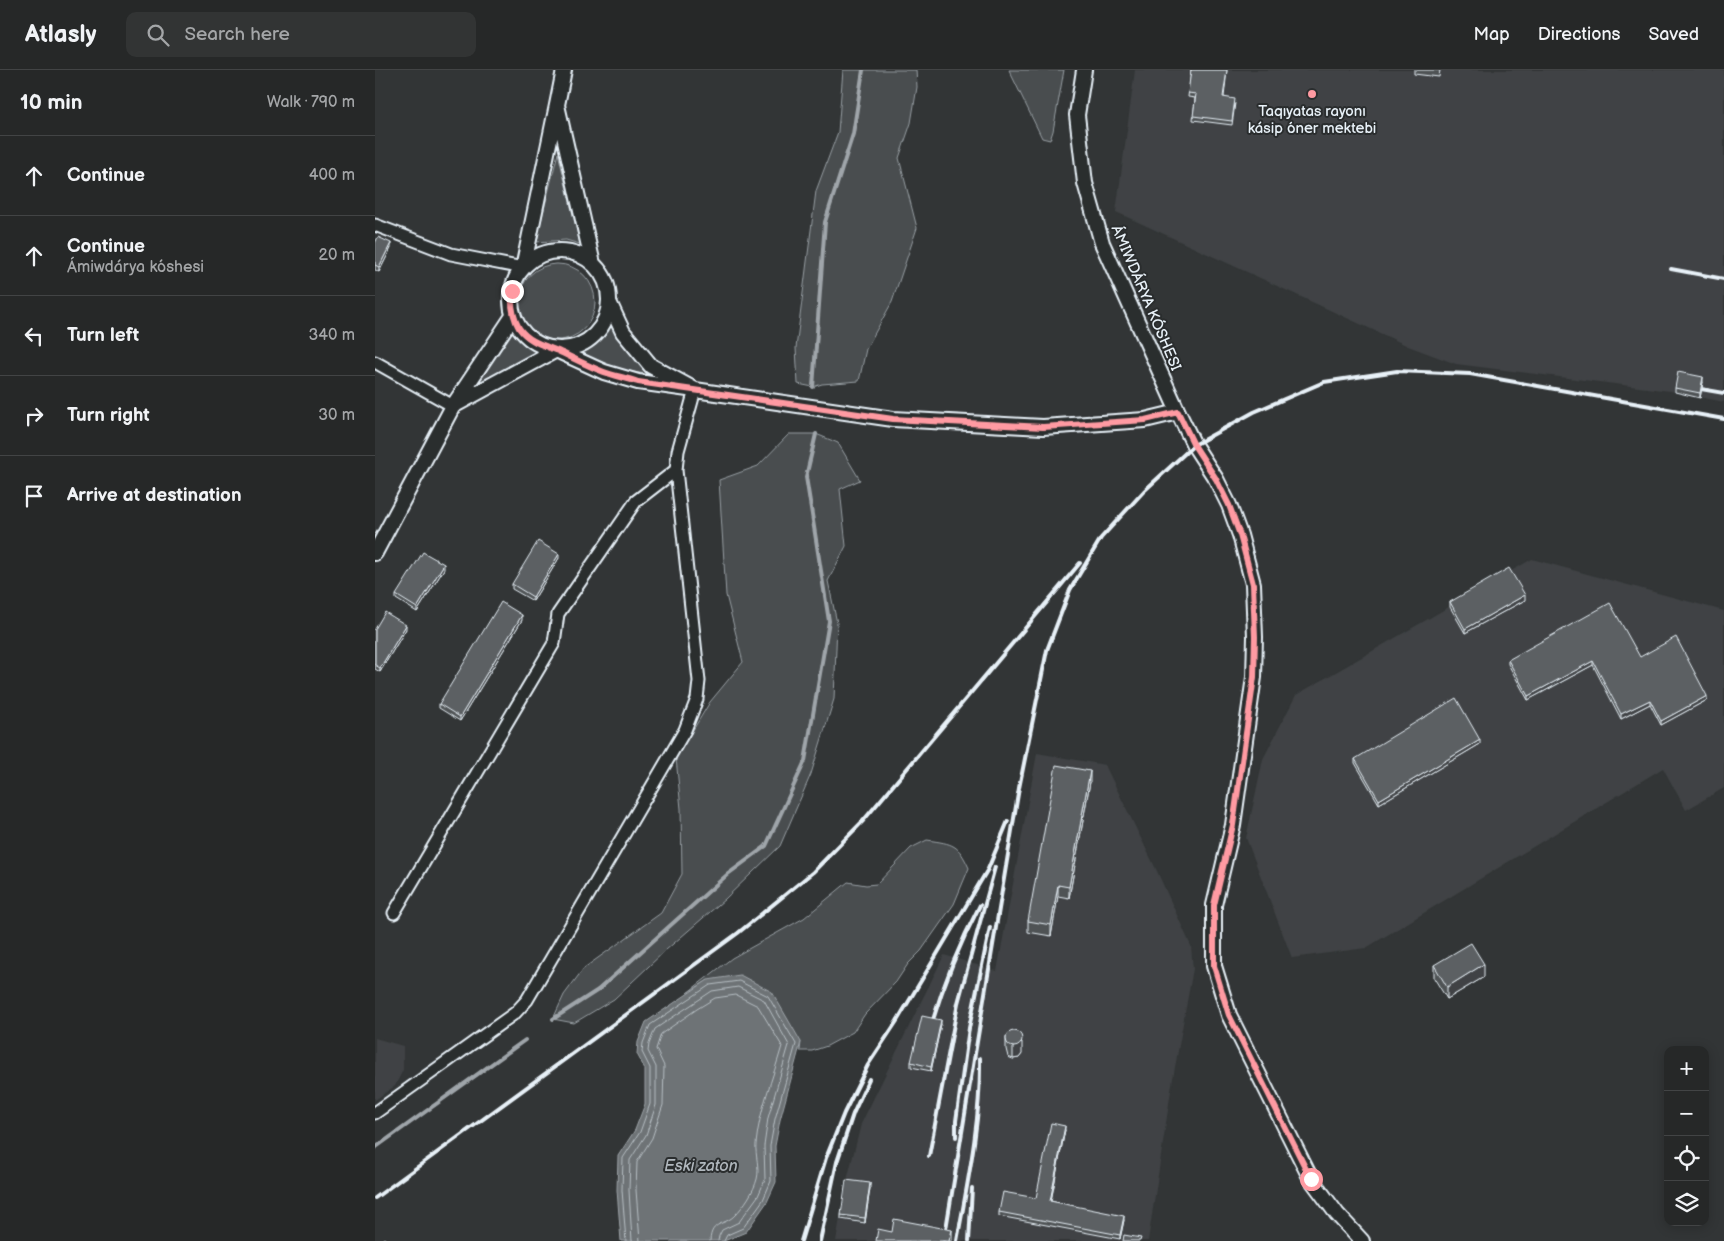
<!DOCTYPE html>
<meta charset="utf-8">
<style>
body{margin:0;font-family:"Balsamiq Sans",sans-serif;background:#323434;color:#f1f3f6}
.controls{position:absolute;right:15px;bottom:15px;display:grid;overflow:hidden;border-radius:10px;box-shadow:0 2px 12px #0003}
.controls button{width:45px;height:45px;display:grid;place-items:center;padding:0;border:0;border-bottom:1px solid #424445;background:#262828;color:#f1f3f6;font:25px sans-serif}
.stop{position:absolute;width:15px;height:15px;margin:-11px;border:4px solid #ff9aa2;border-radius:50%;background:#fff}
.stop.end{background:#ff9aa2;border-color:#fff;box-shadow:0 1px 5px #0008}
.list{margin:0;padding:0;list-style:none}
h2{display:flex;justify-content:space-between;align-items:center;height:65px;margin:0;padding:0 20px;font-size:21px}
h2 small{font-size:16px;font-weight:400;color:#a4a6a8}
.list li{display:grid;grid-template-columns:32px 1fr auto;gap:15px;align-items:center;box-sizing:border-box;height:80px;padding:0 20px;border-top:1px solid #424445}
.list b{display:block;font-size:19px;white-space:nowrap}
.list p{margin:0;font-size:16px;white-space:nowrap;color:#a4a6a8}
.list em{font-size:16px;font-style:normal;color:#a4a6a8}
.icon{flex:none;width:28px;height:28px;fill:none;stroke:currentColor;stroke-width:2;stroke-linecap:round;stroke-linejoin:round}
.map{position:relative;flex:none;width:1349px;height:1171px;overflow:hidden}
header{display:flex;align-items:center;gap:30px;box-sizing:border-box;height:70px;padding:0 25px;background:#262828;border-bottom:1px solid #424445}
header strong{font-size:24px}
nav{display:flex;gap:28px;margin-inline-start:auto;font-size:18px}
.search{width:350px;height:45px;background:#323434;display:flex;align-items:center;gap:12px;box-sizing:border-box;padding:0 18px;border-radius:10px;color:#a4a6a8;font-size:19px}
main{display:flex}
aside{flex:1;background:#262828}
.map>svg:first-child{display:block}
.built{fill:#3f4244}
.green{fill:#494d4f;stroke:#989fa4}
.water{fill:#6e7376;stroke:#9fa5aa}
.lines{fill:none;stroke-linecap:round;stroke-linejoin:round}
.shore{stroke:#b7bfc4;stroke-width:1}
.stream{stroke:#9fa5aa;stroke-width:4}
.minor-casing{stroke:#e8f1f8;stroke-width:15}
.tertiary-casing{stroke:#e8f1f8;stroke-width:18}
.minor{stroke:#2a2d2e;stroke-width:11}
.tertiary{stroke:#2a2d2e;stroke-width:14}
.rail{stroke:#e8f1f8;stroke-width:4}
.wall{fill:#4f5355;stroke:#e8f1f8}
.shaded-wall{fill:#404345;stroke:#e8f1f8}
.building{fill:#5c6063;stroke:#e8f1f8}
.route{stroke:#ff9aa2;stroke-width:6}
.poi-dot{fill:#ff9aa2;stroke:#2a2d2e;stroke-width:2}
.labels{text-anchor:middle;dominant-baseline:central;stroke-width:4;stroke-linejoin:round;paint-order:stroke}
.poi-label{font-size:15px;fill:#e8f1f8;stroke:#2a2d2e}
.street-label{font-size:15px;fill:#e8f1f8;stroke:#2a2d2e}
.water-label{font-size:16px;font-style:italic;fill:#b1b8be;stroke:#2a2d2e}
</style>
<header>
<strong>Atlasly</strong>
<div class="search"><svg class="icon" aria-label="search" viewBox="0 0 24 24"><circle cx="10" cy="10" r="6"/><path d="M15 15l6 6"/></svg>Search here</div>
<nav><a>Map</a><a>Directions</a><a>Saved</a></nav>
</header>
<main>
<aside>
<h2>10 min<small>Walk · 790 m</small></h2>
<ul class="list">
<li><svg class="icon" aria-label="ahead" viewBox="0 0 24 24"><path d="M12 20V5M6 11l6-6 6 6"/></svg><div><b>Continue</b></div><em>400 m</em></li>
<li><svg class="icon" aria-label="ahead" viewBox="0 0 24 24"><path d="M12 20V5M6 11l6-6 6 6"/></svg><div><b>Continue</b><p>Ámiwdárya kóshesi</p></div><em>20 m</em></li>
<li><svg class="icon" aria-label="left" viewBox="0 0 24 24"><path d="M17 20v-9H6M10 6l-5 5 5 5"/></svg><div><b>Turn left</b></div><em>340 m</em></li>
<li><svg class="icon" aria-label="right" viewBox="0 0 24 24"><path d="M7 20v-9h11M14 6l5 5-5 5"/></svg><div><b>Turn right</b></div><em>30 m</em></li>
<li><svg class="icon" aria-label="arrive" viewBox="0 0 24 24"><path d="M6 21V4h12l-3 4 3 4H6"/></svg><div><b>Arrive at destination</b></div></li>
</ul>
</aside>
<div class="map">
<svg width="1349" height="1171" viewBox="0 0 1349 1171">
<rect width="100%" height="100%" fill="#323536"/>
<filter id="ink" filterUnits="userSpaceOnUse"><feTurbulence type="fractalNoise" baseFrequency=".02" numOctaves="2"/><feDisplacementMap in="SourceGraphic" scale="10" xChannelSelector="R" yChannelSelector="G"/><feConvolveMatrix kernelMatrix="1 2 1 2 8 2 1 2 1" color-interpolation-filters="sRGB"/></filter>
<g filter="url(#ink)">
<path class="built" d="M760,0H1349V332L1295,321L1081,294L1033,276L741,142Z
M1157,489L1349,541V718L1311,740L1288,698L991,878L917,888L871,768L888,689L921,625Z
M662,683L730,695L781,799L816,876L818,899L797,1014L773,1171H461L471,1114L486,1054L569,885L622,901Z
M0,968L28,976V1000L20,1016L0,1030Z"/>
<path class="green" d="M468,0H541L542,17L536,53L524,88L542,158L517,232L491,279L484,311L447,314L438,317L423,314L421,278L441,121L463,62Z
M634,0H689L678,61L675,70L667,68Z
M183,83L205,174L191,170L161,172Z
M144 232a38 38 0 1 1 76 0a38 38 0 1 1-76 0Z
M236,254L254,283L278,305L252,301L204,284L221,274Z
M137,256C145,268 153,276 165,282L97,318Z
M414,364H441L463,373L485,410L465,419L471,476L453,511L462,553L459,629L436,704L405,776L350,829L291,880L239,929L199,953L178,949L189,925L209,898L286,843L307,804L306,739L301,688L335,632L368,592L351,525L344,410L383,396Z
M552,770C579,774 583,774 594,798L579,834L546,881L533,894L521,912L490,944L478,962L452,976L437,981H425L426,972L333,910L312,923L357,888L429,848L473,812L491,815L502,814L536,778Z"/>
<path class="water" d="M365,905L397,922L426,972L405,1050L400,1076L401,1112L392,1132L371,1162L349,1171H246L242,1120L243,1086L260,1060L270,1034V999L262,984L263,972L271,952L333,910Z"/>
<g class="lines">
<path class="shore" d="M251,1171L247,1120L248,1088L265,1062L275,1034V998L267,982L268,973L275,955L335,915L364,911L393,926L421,974L400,1049L395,1076L396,1111L388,1130L368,1158L352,1165L349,1171
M257,1171L254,1120L255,1090L271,1065L281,1035V997L273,981L274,974L280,959L337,921L363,917L389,930L414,975L393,1048L389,1076L390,1110L383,1126L364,1152L347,1160L344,1166L343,1171
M265,1171L261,1120L262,1092L277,1068L288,1035L289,996L281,979L286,964L322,939L340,928L361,925L383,936L407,976C398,1008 384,1041 381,1074C380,1085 385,1098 382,1109C379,1121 369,1136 360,1145C350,1156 336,1150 335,1171"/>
<path class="stream" d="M438,317L450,152L478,64L488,0
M178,949L223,920L353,804L391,776L430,691L454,551L431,407L441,364
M0,1078L150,970"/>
<defs>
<path id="minor" d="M0,155L76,184L148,198
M0,292L78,336
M19,843L179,573L183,544L261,431L301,400
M0,1043L140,943L152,930L310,660L322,629L324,611L301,400L303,381L320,320"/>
<path id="tertiary" d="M709,0L702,45L710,113L727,173L803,342L819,375L841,409L854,435L865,465L878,514L880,567L879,607L858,755L839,835V896L854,945L936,1109L962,1144L987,1171
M182,35L189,0
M136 230a49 49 0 1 1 98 0a49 49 0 1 1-98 0Z
M148,198L182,35L218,194
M138,246L78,336L181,280L229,302L263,312L320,320L276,296L248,262L234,232
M320,320L518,349L668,357L770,350L803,342
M0,483L78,336"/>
</defs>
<use href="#minor" class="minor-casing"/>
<use href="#tertiary" class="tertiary-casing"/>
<use href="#minor" class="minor"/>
<use href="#tertiary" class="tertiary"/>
<path class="rail" d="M1296,199L1349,209
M1326,319L1349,323
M557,953C569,912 585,873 605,835
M581,1067V1051L594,958L615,857
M554,1086L583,933L620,797
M0,1128L363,863L438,802L488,751L705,493
M426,1171L451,1088L469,1043L493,995L522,951L613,799L633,751
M445,1171L462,1092L478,1044L494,1009
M569,1171L644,718L672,580L695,520L726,468L769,421L819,375L879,342L949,312L1022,301L1095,304L1349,349
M582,1171C593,1111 606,1049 605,988
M594,1171L597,1118"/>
</g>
<path class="wall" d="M816,0H852L849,27L860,33L857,55L818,50L820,28L813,27Z
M1039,0H1065L1064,7L1039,4Z
M0,173L16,178L4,202L0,200Z
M1328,312L1325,328L1300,322V318Z
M184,488L158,531L137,519V514Z
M69,499L42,542L21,529V525Z
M1150,530L1090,563L1075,537V532Z
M147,550L85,651L64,638V634Z
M0,559H31L5,602L0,599Z
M1265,587L1332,630L1286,655L1275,634L1246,649L1218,595L1153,630L1133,594V590Z
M1105,674L1004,734L980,693V689Z
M715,712L694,828L683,826L676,866L653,862V851Z
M1059,895L1109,907L1072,929L1059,908Z
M566,954L556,1001L536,997V992Z
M631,966L647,984L644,988L638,989L633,987L631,979Z
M690,1060L676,1131L749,1150L745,1169L624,1146V1142L661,1128Z
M495,1118L490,1153L466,1149V1145Z"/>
<path class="shaded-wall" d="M16,173V178L4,202V197Z
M1328,307V312L1325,328V323Z
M184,484V488L158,531V527Z
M69,494V499L42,542V538Z
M1150,525V530L1090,563V559Z
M147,545V550L85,651V647Z
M31,555V559L5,602V598Z
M1218,591V595L1153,630V626Z
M1332,626V630L1286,655V651Z
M1275,630V634L1246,649V644Z
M1105,670V674L1004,734V730Z
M715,701V712L694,828V817Z
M683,815V826L676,866V855Z
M1109,894V907L1072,929V917Z
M566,950V954L556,1001V997Z
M647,972V984L644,988L638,989V977Z
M690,1056V1060L675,1135V1131Z
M495,1113V1118L490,1153V1148Z
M749,1146V1150L745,1169V1165Z
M577,1160V1171H574Z"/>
<path class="building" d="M816,0H852L848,27L860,29L857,51L818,46L821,24L813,23Z
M3,167L16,173L4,197L0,195V173Z
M1303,302L1328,307L1325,323L1300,318Z
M163,471L184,484L158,527L137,514Z
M48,482L69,494L42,538L21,525Z
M1134,498L1150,525L1090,559L1075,532Z
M126,532L147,545L85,647L64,634Z
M1235,533L1265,587L1301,567L1332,626L1286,651L1275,630L1246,644L1218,591L1153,626L1133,590Z
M10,542L31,555L5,598L0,595V559Z
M1081,628L1105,670L1004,730L980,689Z
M681,695L715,701L694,817L683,815L676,855L653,851Z
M1096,873L1109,894L1072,917L1059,895Z
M547,946L566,950L556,997L536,992Z
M631 969a8 8 0 1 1 16 0a8 8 0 1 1-16 0Z
M676,1053L690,1056L675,1131L749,1146L745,1165L624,1142L628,1122L661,1128Z
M471,1110L495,1113L490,1148L466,1145Z
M519,1149L577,1160L574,1171H501L503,1159L517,1162Z
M749,1165L766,1168L765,1171H748Z
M9,1168L12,1171H6Z"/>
</g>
<g class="lines" filter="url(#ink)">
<path class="route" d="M137,221C136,234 137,246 144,258C154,272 168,275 183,281C198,288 213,296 229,302C240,306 252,308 263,312L518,349L668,357L770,350L803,342L819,375L841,409L854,435L865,465L878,514L880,567L879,607L858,755L839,835V896L854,945L936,1109"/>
</g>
<circle class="poi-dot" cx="937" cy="24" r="5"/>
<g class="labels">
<g class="poi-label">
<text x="937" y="41">Taqıyatas rayonı<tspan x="937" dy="17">kásip óner mektebi</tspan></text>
</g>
<g class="street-label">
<text transform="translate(771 228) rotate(67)">ÁMIWDÁRYA KÓSHESI</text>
</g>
<g class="water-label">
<text x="326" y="1096">Eski zaton</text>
</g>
</g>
</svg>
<div class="controls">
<button>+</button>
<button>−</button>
<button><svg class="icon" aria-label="locate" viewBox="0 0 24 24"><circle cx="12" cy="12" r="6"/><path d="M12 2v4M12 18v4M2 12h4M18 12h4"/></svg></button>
<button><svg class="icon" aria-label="layers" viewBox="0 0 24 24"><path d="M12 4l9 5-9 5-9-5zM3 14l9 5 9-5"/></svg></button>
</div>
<div class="stop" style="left:936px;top:1109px"></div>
<div class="stop end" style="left:137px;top:221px"></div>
</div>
</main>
